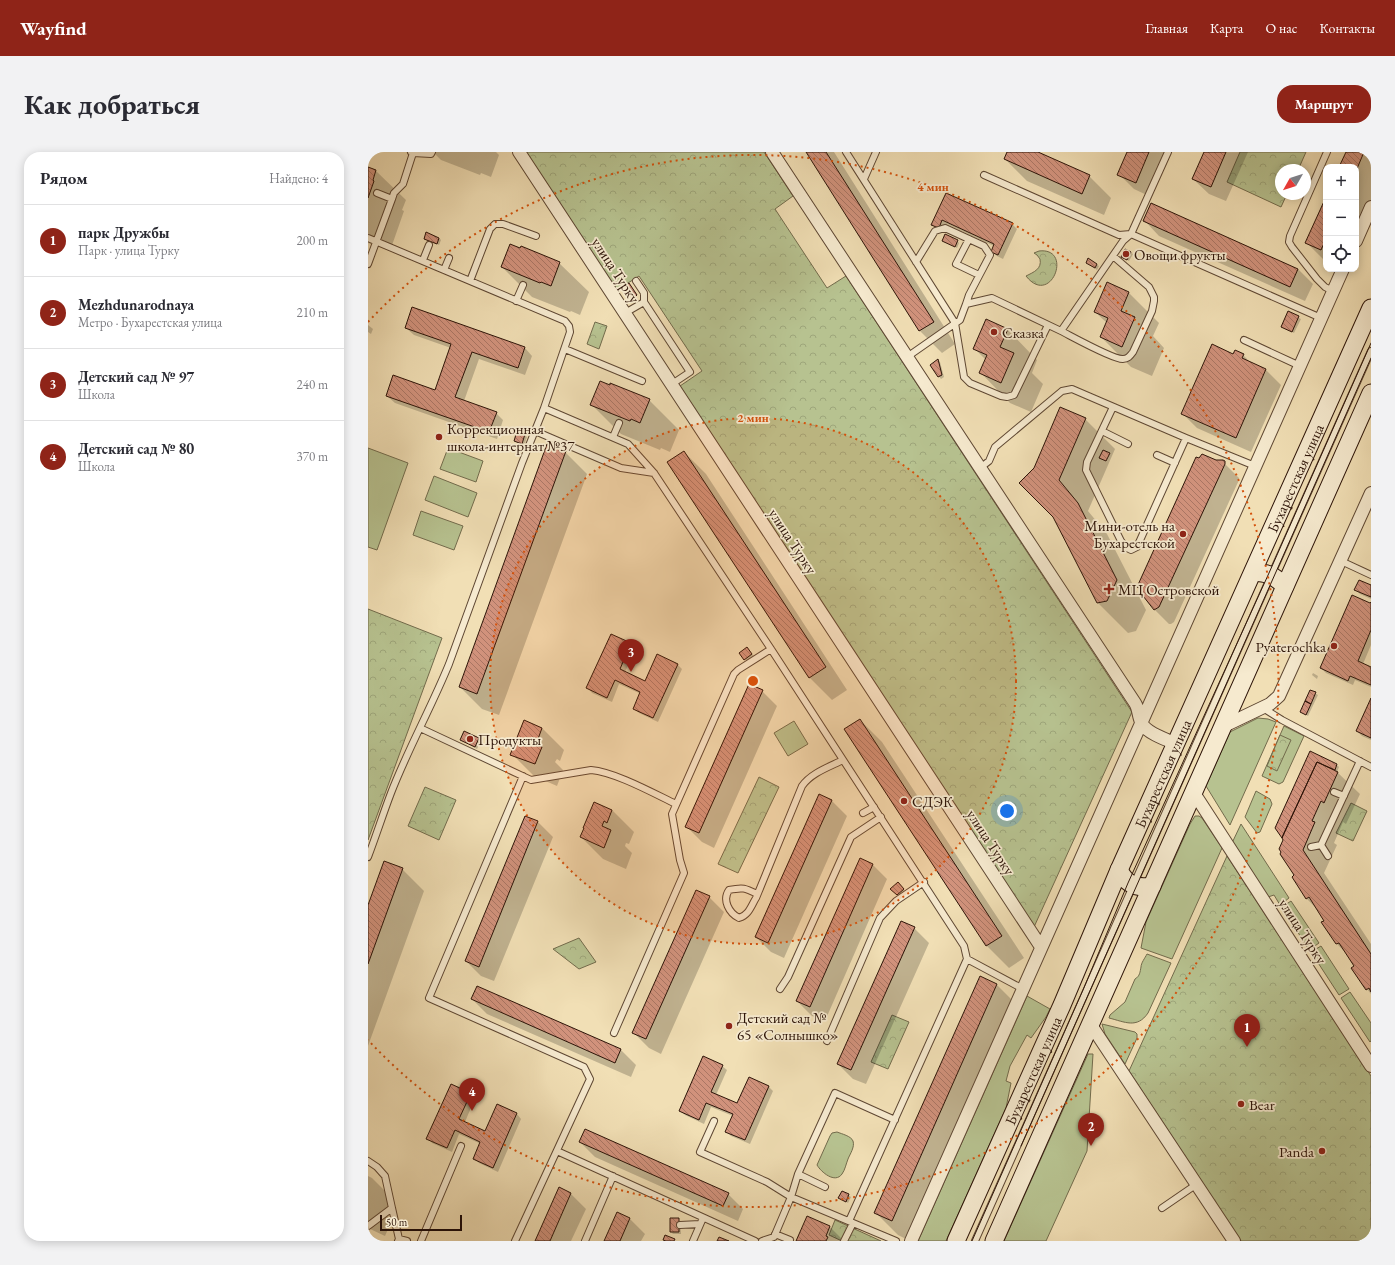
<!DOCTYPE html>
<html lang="ru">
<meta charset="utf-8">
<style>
body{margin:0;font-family:"EB Garamond",serif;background:#f2f2f3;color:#2b2b33}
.controls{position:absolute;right:12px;top:12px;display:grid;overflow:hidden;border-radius:8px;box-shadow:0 2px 10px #0003}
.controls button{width:36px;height:36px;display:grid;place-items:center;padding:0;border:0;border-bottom:1px solid #e1e1e2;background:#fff;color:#2b2b33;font:20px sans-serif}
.compass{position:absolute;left:907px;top:12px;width:36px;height:36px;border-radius:50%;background:#fff;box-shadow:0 2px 10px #0003;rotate:231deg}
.scale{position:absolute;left:12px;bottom:10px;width:82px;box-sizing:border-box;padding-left:4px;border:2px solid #2d1408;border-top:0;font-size:11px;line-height:14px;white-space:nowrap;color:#2d1408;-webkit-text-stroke:3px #f6eacf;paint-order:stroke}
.you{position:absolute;left:639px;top:659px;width:14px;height:14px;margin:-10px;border:3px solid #fff;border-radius:50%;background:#1a73e8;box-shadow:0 0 0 6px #1a73e833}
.badge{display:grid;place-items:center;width:26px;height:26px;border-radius:50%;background:#8f2418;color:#fff;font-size:13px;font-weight:700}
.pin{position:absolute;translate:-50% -33px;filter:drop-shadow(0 1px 2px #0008)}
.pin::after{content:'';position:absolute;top:21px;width:14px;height:12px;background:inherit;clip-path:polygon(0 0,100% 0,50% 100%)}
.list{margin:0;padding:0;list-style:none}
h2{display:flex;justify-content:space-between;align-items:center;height:52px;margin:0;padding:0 16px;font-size:17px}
h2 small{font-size:13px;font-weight:400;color:#7c7c81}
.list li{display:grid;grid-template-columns:26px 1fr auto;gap:12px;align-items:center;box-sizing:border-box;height:72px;padding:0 16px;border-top:1px solid #e1e1e2}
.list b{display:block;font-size:15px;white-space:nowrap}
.list p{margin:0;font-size:13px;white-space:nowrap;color:#7c7c81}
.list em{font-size:13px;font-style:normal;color:#7c7c81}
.icon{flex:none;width:22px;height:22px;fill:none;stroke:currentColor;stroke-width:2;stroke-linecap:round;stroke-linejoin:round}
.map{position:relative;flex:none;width:1003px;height:1089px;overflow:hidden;border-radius:16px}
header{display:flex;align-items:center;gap:24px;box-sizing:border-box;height:56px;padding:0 20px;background:#8f2418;color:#fff}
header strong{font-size:19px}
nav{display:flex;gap:22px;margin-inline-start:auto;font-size:14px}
.intro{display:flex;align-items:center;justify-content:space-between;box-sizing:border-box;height:96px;padding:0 24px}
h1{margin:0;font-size:28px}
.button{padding:10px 18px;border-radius:16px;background:#8f2418;color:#fff;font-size:14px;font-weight:700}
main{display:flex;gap:24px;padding:0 24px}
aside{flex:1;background:#fff;border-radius:16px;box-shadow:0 2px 10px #0003}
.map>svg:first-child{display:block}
.grass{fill:#b7c290;stroke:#726b4c}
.forest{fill:url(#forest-crowns);stroke:#726b4c}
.shadow{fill:#0003}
.building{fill:url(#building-back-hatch);stroke:#2d1408}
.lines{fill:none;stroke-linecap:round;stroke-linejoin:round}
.service-casing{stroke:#5e4733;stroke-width:8}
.minor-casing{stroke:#5e4733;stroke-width:14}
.secondary-casing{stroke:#2d1408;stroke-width:19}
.service{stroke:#f6eacf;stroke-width:6}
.minor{stroke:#f6eacf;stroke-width:12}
.secondary{stroke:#f6eacf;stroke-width:17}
.tram{stroke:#2d1408;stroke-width:1}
.ring{fill:none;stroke:#d5520c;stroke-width:2;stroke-dasharray:2 4}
.poi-dot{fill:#8f2418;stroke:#f6eacf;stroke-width:1.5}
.labels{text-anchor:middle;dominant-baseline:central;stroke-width:3.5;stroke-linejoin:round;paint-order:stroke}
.poi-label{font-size:15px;fill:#2d1408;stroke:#f6eacf;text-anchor:start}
.street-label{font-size:15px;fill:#2d1408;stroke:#f6eacf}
.centre{fill:#d5520c;stroke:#f6eacf;stroke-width:2}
.ring-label{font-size:12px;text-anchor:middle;font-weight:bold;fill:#d5520c;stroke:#f6eacf;stroke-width:3.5;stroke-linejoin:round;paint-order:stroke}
</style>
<header>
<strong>Wayfind</strong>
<nav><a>Главная</a><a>Карта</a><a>О нас</a><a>Контакты</a></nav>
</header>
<div class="intro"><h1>Как добраться</h1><a class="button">Маршрут</a></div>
<main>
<aside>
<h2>Рядом<small>Найдено: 4</small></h2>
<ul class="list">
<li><span class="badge">1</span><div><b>парк Дружбы</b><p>Парк · улица Турку</p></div><em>200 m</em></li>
<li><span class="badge">2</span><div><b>Mezhdunarodnaya</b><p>Метро · Бухарестская улица</p></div><em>210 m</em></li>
<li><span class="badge">3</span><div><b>Детский сад № 97</b><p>Школа</p></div><em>240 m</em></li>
<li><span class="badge">4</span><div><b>Детский сад № 80</b><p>Школа</p></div><em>370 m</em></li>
</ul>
</aside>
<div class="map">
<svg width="1003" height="1089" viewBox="0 0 1003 1089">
<defs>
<pattern id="forest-crowns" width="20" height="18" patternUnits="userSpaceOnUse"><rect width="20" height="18" fill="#b7c290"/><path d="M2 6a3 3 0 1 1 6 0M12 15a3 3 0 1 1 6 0" fill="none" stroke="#9ea67b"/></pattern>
<pattern id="building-back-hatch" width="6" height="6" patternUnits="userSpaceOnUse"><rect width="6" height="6" fill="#d1927c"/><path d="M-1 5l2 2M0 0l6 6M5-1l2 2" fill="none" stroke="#aa7664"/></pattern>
</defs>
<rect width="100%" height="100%" fill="#f1dfb5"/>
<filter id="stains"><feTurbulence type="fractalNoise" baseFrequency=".005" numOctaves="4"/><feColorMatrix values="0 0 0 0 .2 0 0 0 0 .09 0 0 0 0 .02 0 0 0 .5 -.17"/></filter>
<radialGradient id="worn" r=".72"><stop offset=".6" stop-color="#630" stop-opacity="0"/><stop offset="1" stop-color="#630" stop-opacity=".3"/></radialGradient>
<path class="grass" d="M0,296L40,311L9,398L0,395Z
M80,296L115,309L108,330L72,317Z
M66,324L109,341L100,365L57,348Z
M53,359L95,374L86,398L45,383Z
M890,566L900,567L908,570L862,673L838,634L862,580Z
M426,569L440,592L420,604L406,581Z
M916,574L936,584L915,630L911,632L894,624Z
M888,639L902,647L904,652L892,680L889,681L877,665Z
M827,664H831L834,666L854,696L804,807L773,796L778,770L822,672Z
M873,672L921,746L912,753L906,743L900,745L864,691Z
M923,749L951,791L941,798L914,755Z
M953,794L981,837L971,843L943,800Z
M779,802L803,811L780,861C769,877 757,870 741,866L742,863L757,850L767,827C772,824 772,820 773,815C773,811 777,806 779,802Z
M982,840L1003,871V889L1002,890L973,846Z
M659,844L682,857L678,865L663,886L659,883L642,914L638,929L643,931L638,956L578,1089H550Z
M734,872L767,880L769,882V886L757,912L737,882Z
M720,902H725L719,999L678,1089H636Z
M469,980C474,982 483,984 485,989C487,995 482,1002 480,1007C478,1012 477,1018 474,1022C467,1032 453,1020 449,1013L462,984L464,981Z"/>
<path class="forest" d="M158,0H396L425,44L407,57L459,136L478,124L764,560L666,775L312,234L334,219L271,124L249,138Z
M872,0H938L930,18H913V42H919L913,55L859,30Z
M671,99C706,95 683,156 658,124C666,120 674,117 672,107L669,103L666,101Z
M227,170L239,174L231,197L219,192Z
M0,457L74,486L0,688Z
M912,583L923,588L909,619L899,614Z
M391,625L411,635L370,721L350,712Z
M57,635L88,648L71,688L40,674Z
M983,651L999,659L985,689L968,681Z
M859,704L1003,924V1089H873L761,919Z
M211,786L228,810L211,817L185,797Z
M524,863L541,870L520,917L503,910Z
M467,1068L513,1089H474L461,1083Z"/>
<path class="shadow" d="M65,0H128L131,3L123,25L113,21L112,23L73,8Z
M439,0H466L587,192L574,201L552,179Z
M640,0H667L721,24L743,46L736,63L659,29L637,7Z
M761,0H803L783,45L766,37L751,22Z
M837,0H880L858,49L841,42L825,27Z
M979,0H1003V56L988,90V15H972Z
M0,16L8,19L38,48L34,58L36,59L22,99L0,91Z
M579,42L644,72L649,77L635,107L629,104L624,100L626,94L579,72L575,80L569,77L565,73Z
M958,47V110L939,91Z
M776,68L930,117L945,132L937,149L791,84Z
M71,86L73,88L71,93L57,87Z
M576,89H589L591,91L589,96Z
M762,100L765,102L761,109L754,105Z
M721,107L731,114L729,118L721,112Z
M191,111L221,140L212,163L203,159L202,160L164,145L134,115Z
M740,131L761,141L791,171L785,184L796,196L784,224L763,215L733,185L739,171L727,160Z
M45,157L157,196L164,204L157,223L111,207L96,249L128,261L135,268L129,287L27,251L19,244L68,239L83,196L46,183L38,176Z
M920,161L933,167L926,181L914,175Z
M0,173L5,177L3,182L0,180Z
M640,178L669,208L664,221L675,232L663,260L642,251L613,221L618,208L606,196Z
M866,203H875L883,211L898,218L913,233L883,300L829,276L814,261Z
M570,208L572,210L576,225L573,227L563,214Z
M242,235L281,248L311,278L302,300L293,296L292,298L253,282L223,252Z
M717,267L747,297L720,359L739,382L778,458L768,479L760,481L730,451L687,367L652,331Z
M157,283L159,285L156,294L147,289Z
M197,300L219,322L131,563L114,557L92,535Z
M316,300L338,322L479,538L464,548L442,526L301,310Z
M848,309H854L871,326V328L806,470L803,472H801L786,457L770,434Z
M1003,434V447L992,442L988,438Z
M1003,453V493L995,512L1003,516V535L987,528L985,533L958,521L953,516Z
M244,483L263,492L268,496L257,520L278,530L309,512L314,517L290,570L271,561L266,557L273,542L251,532L244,550L224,541L220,536Z
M379,496L386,504L379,509L377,507Z
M945,521L950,524L949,527L944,523Z
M394,539L409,554L346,696L334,690L319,675Z
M943,539L950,543L940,564L933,560Z
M1003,548V588L994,584L989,579Z
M492,568L514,590L656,806L641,816L619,794L477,578Z
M174,576L196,598L192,609L189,607L187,610L195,618L189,634L166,624L144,602Z
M96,580L113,589L109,597L93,588Z
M942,601L969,613L971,615L969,620L992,642L978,672L975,670L966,691L969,693L956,721L1003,792V842L999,837L987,814L980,803L969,792L957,769L950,758L939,747L928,723L916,688Z
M451,643L464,649L479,664L416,806L403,800L388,785Z
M244,658L266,680L261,692L258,691L257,694L264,701L258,717L235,707L213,685L217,676Z
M157,665L170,670L185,685L126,829L113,824L98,809Z
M504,712L519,727L457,869L444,864L429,849Z
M34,717L56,739L0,894V756Z
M530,731L537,739L531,745L524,737Z
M341,745L356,760L293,902L281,896L266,881Z
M546,776L561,791L498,932L485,927L470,912Z
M612,826L629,833L651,855L542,1089L530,1083L508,1061Z
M110,835L253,898L268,913L263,925L119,862L104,847Z
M354,914L359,918L348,943L370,953L400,934L405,939L382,992L363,984L358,979L365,964L343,955L336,972L317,963L312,959Z
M103,942L107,946L97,970L118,980L129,954L149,962L153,967L130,1020L111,1011L106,1007L113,992L91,982L84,1000L64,991L60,986Z
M212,990L360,1042L375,1057L370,1069L227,1005Z
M0,1024L4,1026L26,1048L21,1059L16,1061L24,1068L17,1084L0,1076Z
M203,1042L218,1057L203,1089H168Z
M480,1043L483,1045L480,1051L472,1046Z
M439,1065L462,1075L476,1089H429Z
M262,1067L277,1082L273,1089H237Z
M310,1067L312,1070L313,1082H305L303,1080Z"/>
<path class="building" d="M438,0H458L566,170L551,179Z
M639,0H670L722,23L714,42L636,7Z
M759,0H781L768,31L749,23Z
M836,0H858L843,35L824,27Z
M978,0H996L988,19V15H971Z
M0,15L8,18L5,28L6,29L0,46Z
M578,41L645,71L630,103L623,100L626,92L574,68L571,76L563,73Z
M958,45V87L953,98L937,91Z
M783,51L930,117L922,135L775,69Z
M58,80L71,86L69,92L56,87Z
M577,82L590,88L587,95L574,89Z
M142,92L152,96L153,94L192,110L183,134L173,130L172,131L133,115Z
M757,97L763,100L759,108L753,105Z
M720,106L729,112L727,116L718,111Z
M739,130L761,140L753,159L767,165L754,195L732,185L740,166L726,160Z
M261,131L269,143L266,146L257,134Z
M44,155L157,195L150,216L104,200L87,245L129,260L121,280L18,244L25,223L67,238L83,192L37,176Z
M920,159L931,164L924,180L913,175Z
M618,167L640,177L632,195L646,201L633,231L611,221L619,203L605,197Z
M844,192L865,202L867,198L876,202L874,206L898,217L868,286L813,262Z
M570,207L574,223L570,225L562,213Z
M232,229L242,233V231L282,247L272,271L263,267L262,269L222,253Z
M692,255L718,266L691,328L710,351L749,428L739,449L729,451L685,365L651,331L666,316Z
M149,279L157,282L154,292L146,289Z
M179,292L198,299L109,542L91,535Z
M735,298L742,301L738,309L731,306Z
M316,299L458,515L441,526L299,310Z
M834,302L848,308H855L857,309V312L791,455L786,458L772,440L773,437L769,435L828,305L831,306Z
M991,428L1003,433V445L986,438Z
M984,443L1002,451L1003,450V478L990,509L1003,515V533L982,524L980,529L952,516Z
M243,482L263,491L252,517L277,529L289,502L310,512L285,566L265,557L272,540L247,528L239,546L218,536Z
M379,495L384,502L376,508L371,501Z
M381,532L395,538L331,681L317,675Z
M942,538L948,540L943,552L937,549Z
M1003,546V586L988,579Z
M937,549L943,552L938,563L932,560Z
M492,567L634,784L618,794L476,577Z
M156,568L174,576L170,587L167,586L164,592L174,595L167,612L142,603Z
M96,579L111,586L107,595L92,588Z
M942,599L969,612L967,618L949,610L914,686L907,676Z
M949,610L970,620L956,651L953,649L944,669L947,670L935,698L1003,802V840L1001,836L998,838L983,816L986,814L971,791L968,792L953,770L956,769L941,745L938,747L924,725L926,723L912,702L913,700L911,697L915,688L914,686L915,683Z
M451,642L464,648L400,791L387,785Z
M226,650L244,658L239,671L236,669L234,674L243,678L236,696L212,685L216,676H215Z
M157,664L170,669L111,815L97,809Z
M492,706L505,712L442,855L428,849Z
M16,709L35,716L0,812V753Z
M530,730L536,737L529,743L522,737Z
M328,738L342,744L278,887L264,881Z
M533,769L547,775L483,918L469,912Z
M612,824L629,832L524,1069L506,1061Z
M109,834L253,897L247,911L103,847Z
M335,904L355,913L343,940L369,951L381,925L401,934L377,988L357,980L365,962L338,951L331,968L311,959Z
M83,932L103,941L91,967L117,979L129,952L149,961L125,1016L105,1007L112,990L87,978L79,996L58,987Z
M217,977L361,1041L355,1054L211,990Z
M191,1035L203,1041L182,1089H167Z
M474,1039L481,1042L478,1050L470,1046Z
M249,1060L262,1066L252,1089H236Z
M439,1064L462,1074L458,1084L460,1085L458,1089H428Z
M302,1066H311V1080H302Z
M297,1083L307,1087L306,1089H298L295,1088Z
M351,1085L361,1089H349Z"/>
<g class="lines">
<defs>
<path id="service" d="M478,0L587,171L596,225L602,231L633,244L639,245L646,243L680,173
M959,0L922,84L921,90L924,95L949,127L957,135L965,139
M45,1L63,2L64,0
M616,23L751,83L763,82L953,166
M496,27L508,0
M9,41L24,47
M0,86L197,169L201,174L202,180L176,256L260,292L286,321L403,497L596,794L599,807L481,1069
M601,87L588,112L611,123
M745,104L781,135L786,145V149L784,159L765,200C762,204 760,207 755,207C746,208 703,184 693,179L755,89L763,82L800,0
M55,108L61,93
M548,110L567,79L577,76L616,94L622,103L601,143L598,152
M0,112L24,47L26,41L35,32L45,1L43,0
M76,118L81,106
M102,129L122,77L127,72H135L168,84
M268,129L276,141V150
M148,149L155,133
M257,161L276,150L322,220L304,232
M876,188L932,214
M197,197L274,229
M539,205L592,168L598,152L624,146L693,179
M745,255L719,310L718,318L753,389L759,396L763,398L769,395L818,286
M167,279L253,316L286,321
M734,279L760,292
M245,285L251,271
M789,303L807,311
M612,316L621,309L627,295L694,239L704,237L818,286L887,314
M973,409L1003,423
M895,556L914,568L1003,615
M52,576L163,628L223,618C247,620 285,641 308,652
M966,640L976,644
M495,661L506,655
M953,693L992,609
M943,695L953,693L960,704
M0,705C8,684 15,662 23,641C40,597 63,556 81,512L154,311L176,256
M389,742C377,736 375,735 361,738C354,748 361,761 371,766C381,763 383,754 388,746L434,634C443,621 461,615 475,608
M599,807L655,837
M412,837L420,825L483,685L513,665
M246,881L316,721L312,708L304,662L366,522L370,518L403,497
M459,889L512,766L528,749L556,730
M346,969L332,1000L399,1030L423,1045L528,1089
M189,999L387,1089
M0,1009L9,1015L17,1024L24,1056L0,1074
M457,1035L430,1022L467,941L527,968
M24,1056L31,1087
M794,1056L829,1032
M312,1073L332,1072
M407,1082L422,1088
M30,1089L31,1087L39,1089
M53,1089L93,994
M147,1089L222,927L216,915L61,846L155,624
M217,1089L245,1024
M325,1089L335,1066
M394,1089L406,1085L423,1045L430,1022
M476,1089L485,1071
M607,1089L1003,199"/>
<path id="minor" d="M151,0L673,795
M404,0L767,551C771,557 770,565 774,572C779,581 799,588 809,592
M988,89L1003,55
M854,575L902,552L911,544L1003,341
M826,641L1003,914
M723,873L866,1089
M543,1089L975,117"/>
<g id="secondary">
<path d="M885,420C901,421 905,423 917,434"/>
<path d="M751,718C758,732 768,737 784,734"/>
<path id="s1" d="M588,1089L694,853L751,718L1003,156"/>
<path d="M626,1089L1003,241"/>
</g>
</defs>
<use href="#service" class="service-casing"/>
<use href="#minor" class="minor-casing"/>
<use href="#secondary" class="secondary-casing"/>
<use href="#service" class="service"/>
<use href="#minor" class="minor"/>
<use href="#secondary" class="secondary"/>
<path class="tram" d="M653,994L1003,206
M604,1089L715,838L760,731L901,421L1003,191"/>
</g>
<circle cx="385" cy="529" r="263" fill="#d5520c" fill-opacity=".12"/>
<g class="ring">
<circle cx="385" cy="529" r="263"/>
<path d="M0 170A526 526 0 1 1 0 888"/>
</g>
<g class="poi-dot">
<circle cx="758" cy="102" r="4"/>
<circle cx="626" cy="180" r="4"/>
<circle cx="71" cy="285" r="4"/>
<circle cx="815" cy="382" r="4"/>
<path d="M739 431h4v4h4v4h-4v4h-4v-4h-4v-4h4z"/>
<circle cx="966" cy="494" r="4"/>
<circle cx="102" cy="587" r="4"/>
<circle cx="536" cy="649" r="4"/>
<circle cx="361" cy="874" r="4"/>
<circle cx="873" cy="952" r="4"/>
<circle cx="954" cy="999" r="4"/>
</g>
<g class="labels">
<g class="poi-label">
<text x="766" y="102">Овощи фрукты</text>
<text x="634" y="180">Сказка</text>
<text x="79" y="276">Коррекционная<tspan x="79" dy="17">школа-интернат №37</tspan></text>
<text x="807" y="373" text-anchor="end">Мини-отель на<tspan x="807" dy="17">Бухарестской</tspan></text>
<text x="750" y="437">МЦ Островской</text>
<text x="958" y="494" text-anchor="end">Pyaterochka</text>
<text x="110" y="587">Продукты</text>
<text x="544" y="649">СДЭК</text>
<text x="369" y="865">Детский сад №<tspan x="369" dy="17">65 «Солнышко»</tspan></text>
<text x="881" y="952">Bear</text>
<text x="946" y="999" text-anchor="end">Panda</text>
</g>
<g class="street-label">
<text transform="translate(248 118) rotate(57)">улица Турку</text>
<text stroke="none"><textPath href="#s1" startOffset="835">Бухарестская улица</textPath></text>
<text transform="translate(425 389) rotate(57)">улица Турку</text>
<text stroke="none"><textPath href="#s1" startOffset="511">Бухарестская улица</textPath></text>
<text transform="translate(623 690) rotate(57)">улица Турку</text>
<text transform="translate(935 779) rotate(57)">улица Турку</text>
<text stroke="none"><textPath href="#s1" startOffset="187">Бухарестская улица</textPath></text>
</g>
</g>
<circle cx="385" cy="529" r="6" class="centre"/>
<g class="ring-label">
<text x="565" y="39">4 мин</text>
<text x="385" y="270">2 мин</text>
</g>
<rect width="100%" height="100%" filter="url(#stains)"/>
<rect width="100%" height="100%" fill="url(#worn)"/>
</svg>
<div class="controls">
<button>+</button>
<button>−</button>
<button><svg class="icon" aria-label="locate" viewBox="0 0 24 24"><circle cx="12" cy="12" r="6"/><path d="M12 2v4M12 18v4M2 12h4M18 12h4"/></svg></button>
</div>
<svg class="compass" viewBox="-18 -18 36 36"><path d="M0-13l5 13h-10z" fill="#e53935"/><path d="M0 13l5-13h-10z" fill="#7c7c81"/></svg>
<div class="scale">50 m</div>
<div class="you"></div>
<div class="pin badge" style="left:879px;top:895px">1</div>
<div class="pin badge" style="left:723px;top:994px">2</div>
<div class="pin badge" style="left:263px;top:520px">3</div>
<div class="pin badge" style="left:104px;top:959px">4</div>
</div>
</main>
